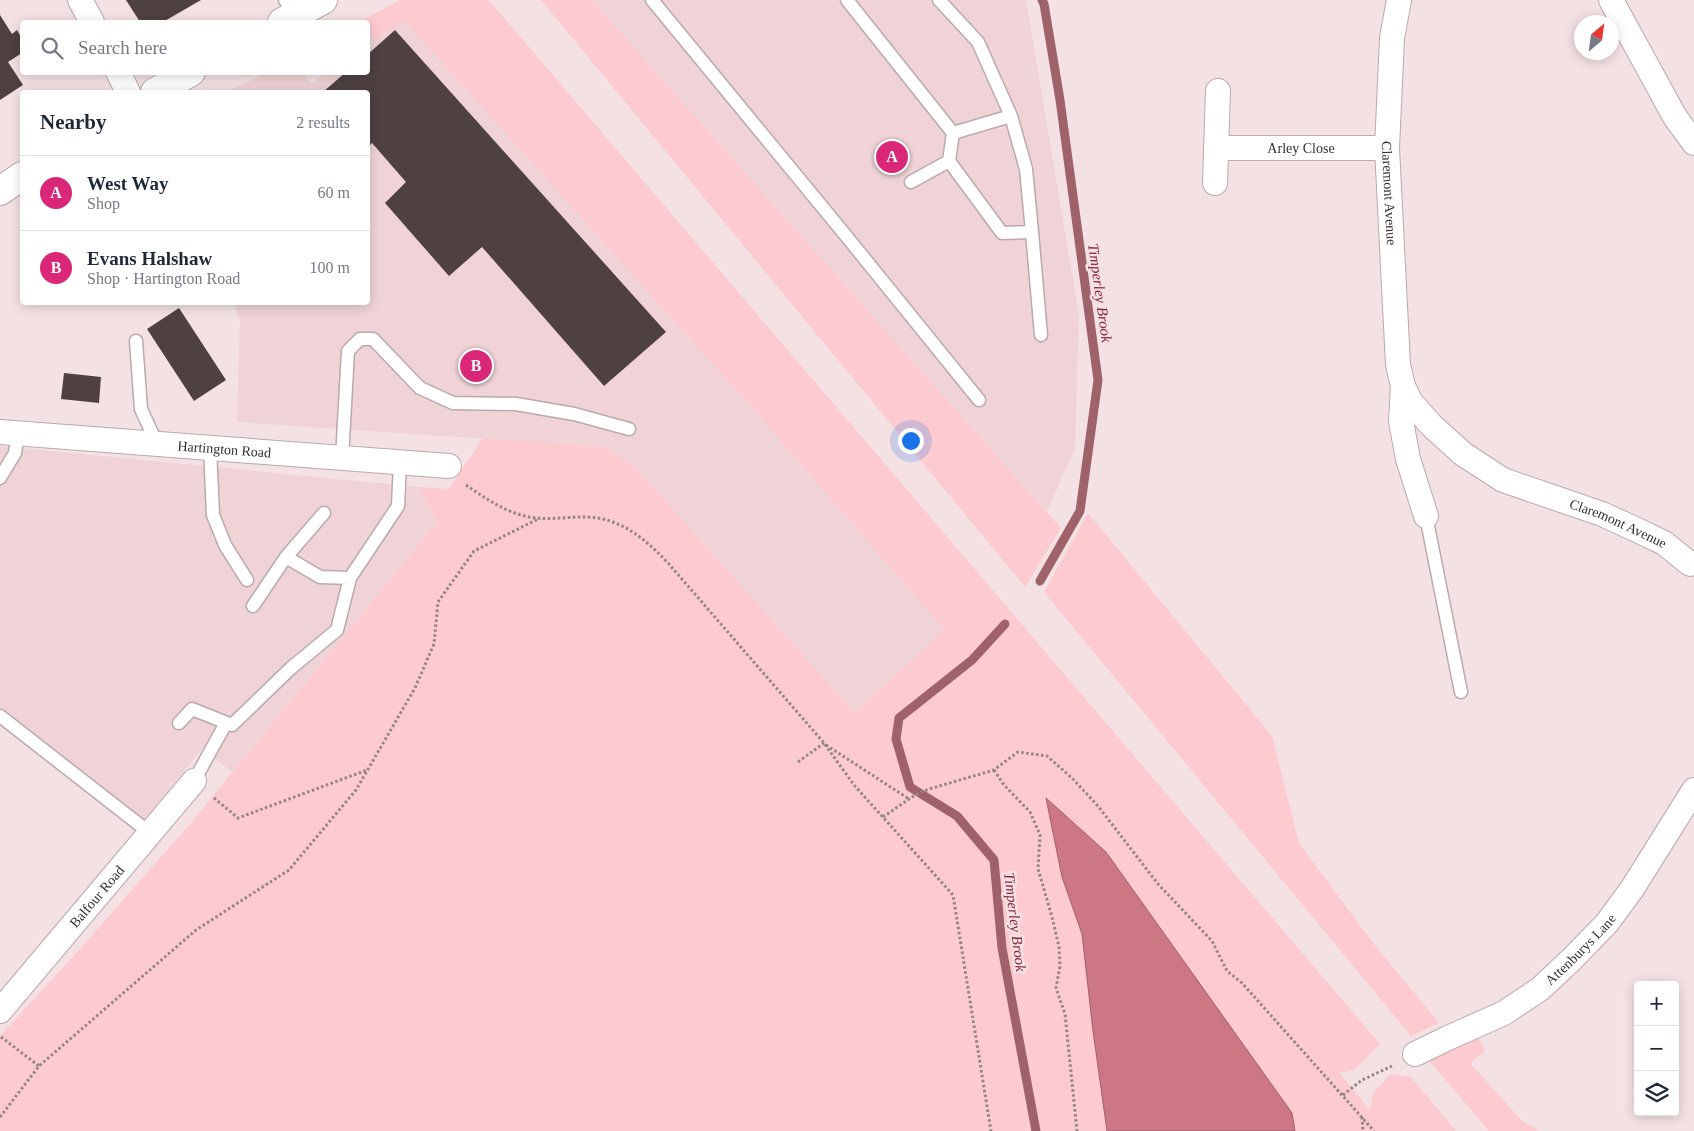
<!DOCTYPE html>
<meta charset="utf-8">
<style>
body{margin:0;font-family:"Times New Roman",serif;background:#f6f6f7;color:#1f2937}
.controls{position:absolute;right:15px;bottom:15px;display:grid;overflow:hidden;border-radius:5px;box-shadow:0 2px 12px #0003}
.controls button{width:45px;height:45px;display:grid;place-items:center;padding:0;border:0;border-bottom:1px solid #e0e1e3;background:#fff;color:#1f2937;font:25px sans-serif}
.compass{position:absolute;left:1574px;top:15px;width:45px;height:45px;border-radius:50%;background:#fff;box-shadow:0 2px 12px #0003;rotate:29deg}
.you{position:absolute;left:910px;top:440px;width:18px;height:18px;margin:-12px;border:4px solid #fff;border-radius:50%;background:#1a73e8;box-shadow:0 0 0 8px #1a73e833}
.badge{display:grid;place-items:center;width:32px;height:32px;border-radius:50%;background:#db2777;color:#fff;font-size:16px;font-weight:700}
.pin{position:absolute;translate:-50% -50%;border:2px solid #fff;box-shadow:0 1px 5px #0006}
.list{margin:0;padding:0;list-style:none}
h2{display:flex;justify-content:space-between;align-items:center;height:65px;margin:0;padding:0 20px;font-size:21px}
h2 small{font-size:16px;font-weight:400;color:#747a83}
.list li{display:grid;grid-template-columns:32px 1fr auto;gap:15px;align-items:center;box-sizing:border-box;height:75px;padding:0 20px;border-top:1px solid #e0e1e3}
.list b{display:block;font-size:19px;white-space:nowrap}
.list p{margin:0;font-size:16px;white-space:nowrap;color:#747a83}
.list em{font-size:16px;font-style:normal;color:#747a83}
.icon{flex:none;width:28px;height:28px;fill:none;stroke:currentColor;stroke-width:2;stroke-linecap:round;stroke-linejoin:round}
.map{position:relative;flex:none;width:1694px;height:1131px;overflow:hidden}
.search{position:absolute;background:#fff;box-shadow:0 2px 12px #0003;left:20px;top:20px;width:350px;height:55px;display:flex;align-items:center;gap:12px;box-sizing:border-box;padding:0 18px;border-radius:5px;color:#747a83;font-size:19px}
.panel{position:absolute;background:#fff;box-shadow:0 2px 12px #0003;left:20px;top:90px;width:350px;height:215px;border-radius:5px}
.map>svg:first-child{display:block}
.built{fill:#efd3d6}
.green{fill:#fdcacf}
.water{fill:#cc7783;stroke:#9f616a}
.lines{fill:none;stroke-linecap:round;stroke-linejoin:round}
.stream{stroke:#9f616a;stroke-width:9}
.building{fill:#4f4142}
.service-casing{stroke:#bba9ab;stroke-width:15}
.minor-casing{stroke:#bba9ab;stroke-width:26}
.trunk-casing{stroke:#bba9ab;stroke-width:30}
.path{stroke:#928586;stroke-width:3;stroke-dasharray:2.5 2.5;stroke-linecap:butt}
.service{stroke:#fff;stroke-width:12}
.minor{stroke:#fff;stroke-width:24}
.trunk{stroke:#fff;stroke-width:28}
.labels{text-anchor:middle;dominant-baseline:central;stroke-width:5;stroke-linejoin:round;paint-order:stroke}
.street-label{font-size:14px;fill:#352e2e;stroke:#f4e1e3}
.water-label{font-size:15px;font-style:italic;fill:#89233c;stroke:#f4e1e3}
</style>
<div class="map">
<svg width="1694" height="1131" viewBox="0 0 1694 1131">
<rect width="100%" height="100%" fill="#f4e1e3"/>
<path class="built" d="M592,0H1026L1079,315L1075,448L1047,512Z
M404,19L754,410L944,630L855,713L638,470L606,447L237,422L240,321L234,303L368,302V92H227L266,73H302L312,83L325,73L368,72V37L370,35L376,40Z
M0,446L418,487L437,522L232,772L202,749L144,820L0,711Z"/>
<path class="green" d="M400,0H489L1380,1044L1354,1070L1345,1072L1338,1071L1370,1110L1373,1094L1390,1074L1411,1077L1456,1131H0V1036L79,950L190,824L437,522L418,487L449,489L483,438L606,447L638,470L855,713L944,630L754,410L404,20L376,40L370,35L368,37V22H359Z
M541,0H592L1061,528L1025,587Z
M1088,513L1272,736L1299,843L1373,943L1439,1023L1411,1036L1044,592Z
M1477,1034L1485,1051L1470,1063L1522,1121L1540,1131H1489L1426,1057Z"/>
<path class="water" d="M1046,798L1106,852L1292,1113L1295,1131H1107L1093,1031L1082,934L1062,877Z"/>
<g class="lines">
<path class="stream" d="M1040,581L1080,511L1098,380L1060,100L1044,4L1042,0
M1005,624L972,660L899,718L896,739L910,787L957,816L994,860L1002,948L1036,1131"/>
</g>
<path class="building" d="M126,0H201L163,22H140Z
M0,15L12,34L17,30L22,39V53L8,62L23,85L0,100Z
M395,30L666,332L604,386L482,247L449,276L385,203L406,182L372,143L368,147V92H323L346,72H368V54Z
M179,308L226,380L194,401L147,329Z
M64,373L101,377L99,403L61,399Z"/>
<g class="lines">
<defs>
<path id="service" d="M285,0L295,15
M652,0L847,237L979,400
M847,0L953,133L1011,116L978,42L939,0
M953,133L949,161L1002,233L1032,232L1026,169L1011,116
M911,182L949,161
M1032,232L1041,335
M136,341L141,409L157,444
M210,448L213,515L225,545L247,580
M342,458L348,351L360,339H373L420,388L453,403L516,404L574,414L629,429
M0,478L15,453L18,434
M1426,516L1461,692
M286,557L324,513
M253,606L286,557L320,577L350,578L398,506L400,462
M0,716L150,833
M179,723L192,709L232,725L291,668L337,630L350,578
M194,781L226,723"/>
<g id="minor">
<path d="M80,0L92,22"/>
<path id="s1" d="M1399,0L1392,38L1387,148L1398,365L1403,386L1410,401L1431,425L1463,454L1503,480L1602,514L1637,530L1664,543L1690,564"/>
<path d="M1611,0L1675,117L1694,143"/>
<path d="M118,72L128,92"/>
<path id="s2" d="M1216,148H1387"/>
<path d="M1215,183L1218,91"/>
<path d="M1403,386L1401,421L1408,459L1426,516"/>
<path id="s3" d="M0,432L449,466"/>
<path id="s4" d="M0,1011L194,781"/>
<path id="s5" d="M1415,1054L1448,1038L1504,1013L1540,989L1572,959L1607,923L1632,889L1694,790"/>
</g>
<path id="trunk" d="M282,22L323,0
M155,92L191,72
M0,191L22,176"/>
</defs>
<use href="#service" class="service-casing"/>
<use href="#minor" class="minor-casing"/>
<use href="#trunk" class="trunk-casing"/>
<path class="path" d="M466,485C488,500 509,515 536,518C556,520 578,515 598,518C627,523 648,542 668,563L824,743L854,785L953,895L991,1131
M826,745L909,799
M798,762L824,743
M994,770L1004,785L1030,812L1040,835L1038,869L1052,917L1059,947L1060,966L1056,988L1065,1014L1077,1131
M214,798L238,818L367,770
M883,817L915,795L929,789L994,770L1018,752L1047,756L1072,778L1098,806L1158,884L1212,941L1227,971L1242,983L1374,1131
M1,1037L39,1066
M1343,1095L1362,1080L1392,1066
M0,1117L39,1066L196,930L289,870L356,790L415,688L434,644L438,602L474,551L540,518
M1362,1117L1363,1131"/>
<use href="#service" class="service"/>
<use href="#minor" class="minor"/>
<use href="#trunk" class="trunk"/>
</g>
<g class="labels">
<g class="street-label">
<text stroke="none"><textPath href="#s2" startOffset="85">Arley Close</textPath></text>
<text stroke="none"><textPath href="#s1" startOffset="194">Claremont Avenue</textPath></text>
<text stroke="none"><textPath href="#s3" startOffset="225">Hartington Road</textPath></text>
<text stroke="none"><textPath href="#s1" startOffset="650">Claremont Avenue</textPath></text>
<text stroke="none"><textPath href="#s4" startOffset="150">Balfour Road</textPath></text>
<text stroke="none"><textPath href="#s5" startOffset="198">Attenburys Lane</textPath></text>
</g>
<g class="water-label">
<text transform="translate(1100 293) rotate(82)">Timperley Brook</text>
<text transform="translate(1015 922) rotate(83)">Timperley Brook</text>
</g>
</g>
</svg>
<div class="controls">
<button>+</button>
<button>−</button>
<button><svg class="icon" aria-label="layers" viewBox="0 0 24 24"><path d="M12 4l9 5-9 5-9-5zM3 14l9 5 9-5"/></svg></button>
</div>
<svg class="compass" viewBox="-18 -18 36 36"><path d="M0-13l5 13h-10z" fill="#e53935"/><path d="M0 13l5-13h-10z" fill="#747a83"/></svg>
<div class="you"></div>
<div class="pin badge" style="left:892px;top:157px">A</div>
<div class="pin badge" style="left:476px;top:366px">B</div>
<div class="search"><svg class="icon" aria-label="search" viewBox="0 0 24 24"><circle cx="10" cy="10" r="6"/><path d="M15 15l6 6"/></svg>Search here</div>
<section class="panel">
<h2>Nearby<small>2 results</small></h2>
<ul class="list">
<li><span class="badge">A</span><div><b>West Way</b><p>Shop</p></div><em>60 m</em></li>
<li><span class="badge">B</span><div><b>Evans Halshaw</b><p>Shop · Hartington Road</p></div><em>100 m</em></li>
</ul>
</section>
</div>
